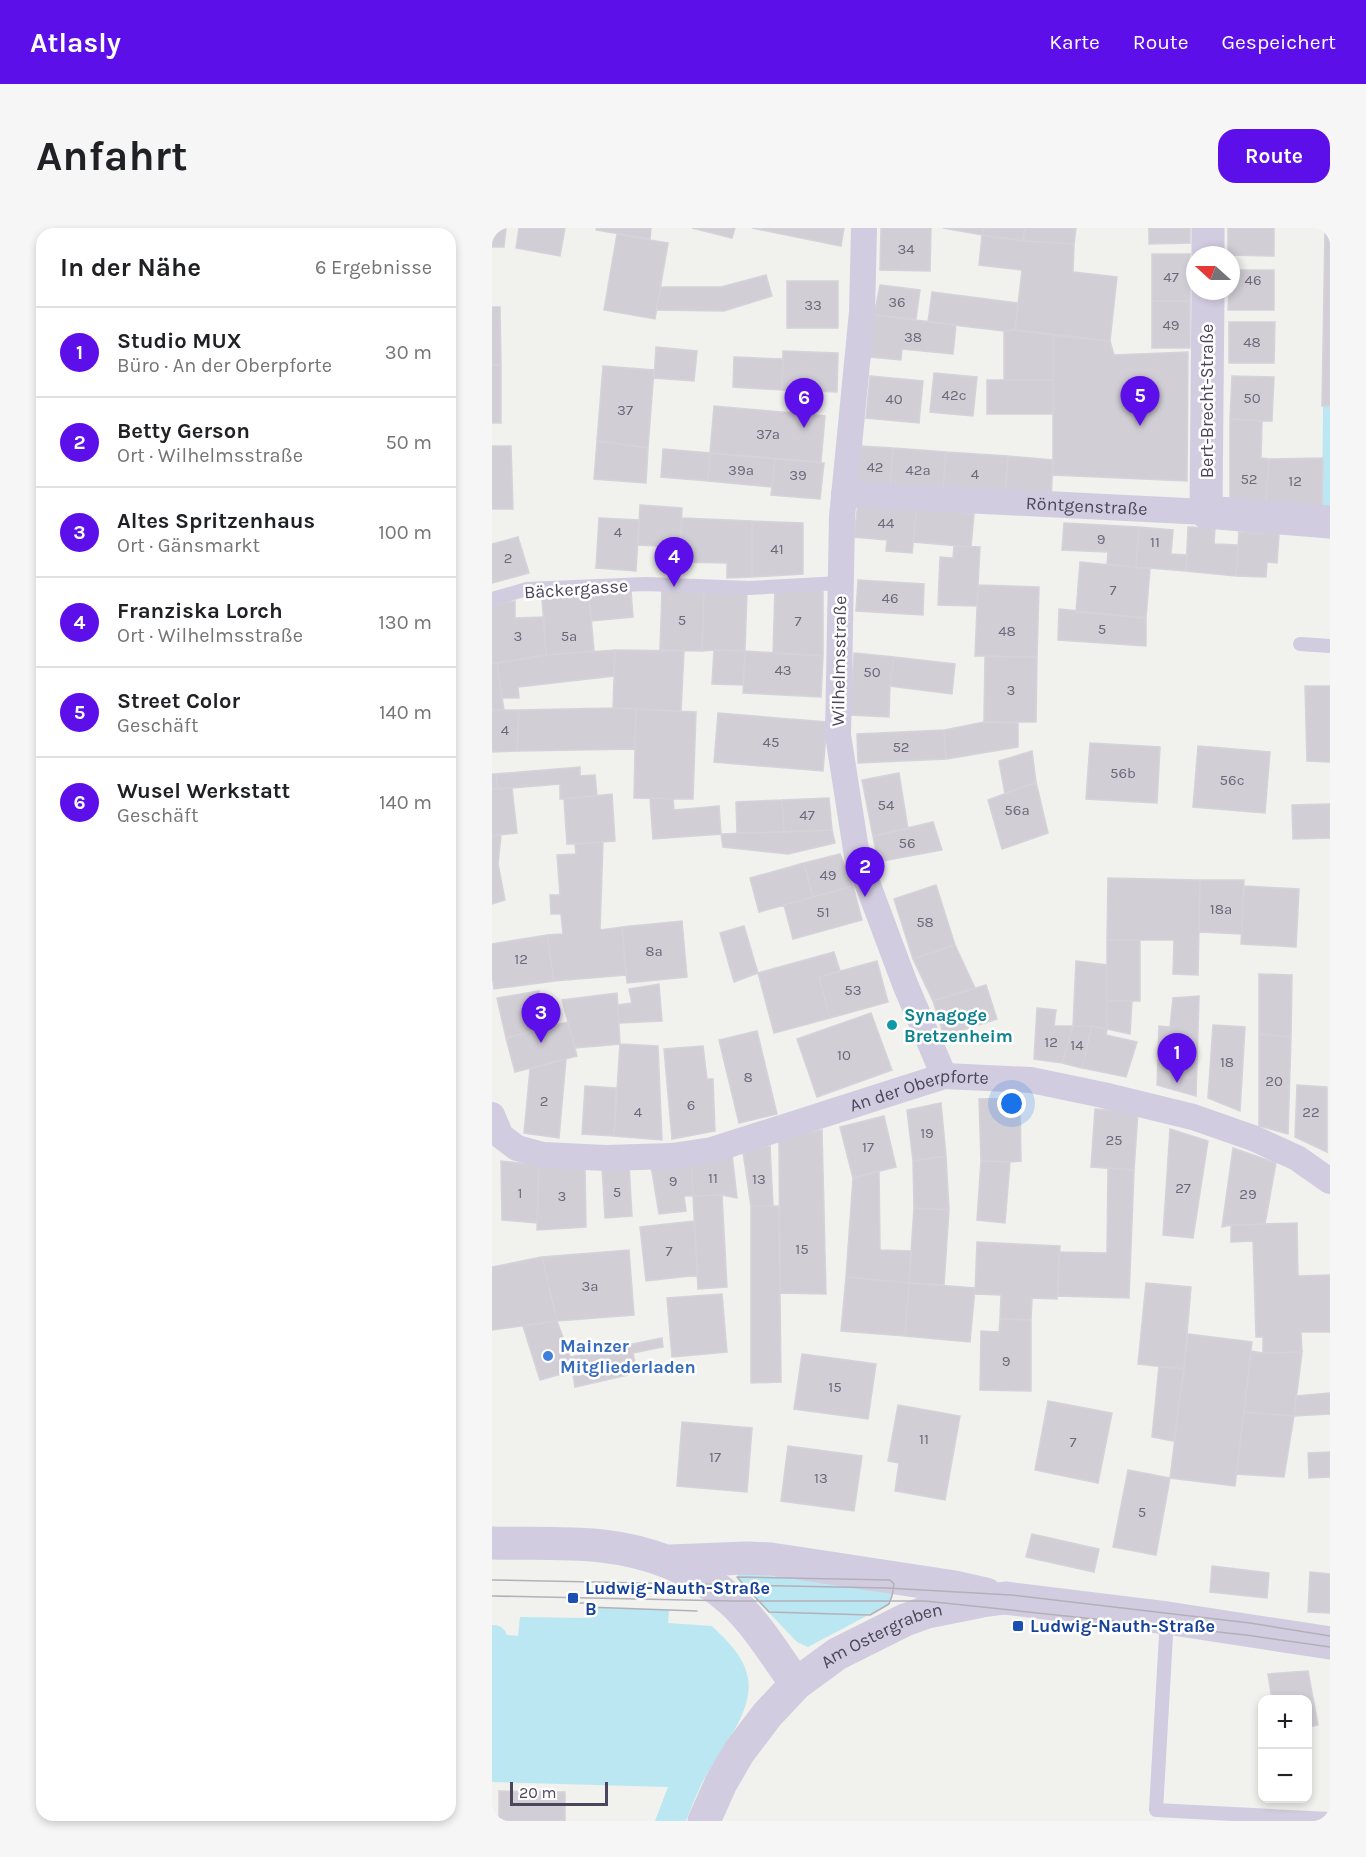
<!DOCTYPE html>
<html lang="de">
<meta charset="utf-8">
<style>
body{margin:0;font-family:Karla,sans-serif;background:#f6f6f6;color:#202124}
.controls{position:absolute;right:18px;bottom:18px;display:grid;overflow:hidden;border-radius:12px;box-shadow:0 3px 9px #0003}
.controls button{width:54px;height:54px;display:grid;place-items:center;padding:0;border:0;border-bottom:2px solid #e0e0e0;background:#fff;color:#202124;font:30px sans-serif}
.compass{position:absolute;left:694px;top:18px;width:54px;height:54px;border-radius:50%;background:#fff;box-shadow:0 3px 9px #0003;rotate:291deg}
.scale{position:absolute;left:18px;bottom:15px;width:98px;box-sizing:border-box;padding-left:6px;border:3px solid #4c465d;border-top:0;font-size:16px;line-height:21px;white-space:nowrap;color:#4c465d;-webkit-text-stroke:4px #fff;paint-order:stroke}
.you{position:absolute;left:520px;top:876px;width:21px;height:21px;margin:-15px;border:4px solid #fff;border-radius:50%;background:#1a73e8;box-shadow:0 0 0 9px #1a73e833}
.badge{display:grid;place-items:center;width:39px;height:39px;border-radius:50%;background:#5d0fea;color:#fff;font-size:20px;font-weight:700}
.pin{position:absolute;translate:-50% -50px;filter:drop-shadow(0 2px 3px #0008)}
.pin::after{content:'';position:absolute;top:32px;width:21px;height:18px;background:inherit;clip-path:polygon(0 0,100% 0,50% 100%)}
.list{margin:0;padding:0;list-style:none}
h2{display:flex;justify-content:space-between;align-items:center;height:78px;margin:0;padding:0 24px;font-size:26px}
h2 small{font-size:20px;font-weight:400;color:#757577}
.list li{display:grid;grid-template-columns:39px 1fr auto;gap:18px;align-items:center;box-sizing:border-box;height:90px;padding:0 24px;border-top:2px solid #e0e0e0}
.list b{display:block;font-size:22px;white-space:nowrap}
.list p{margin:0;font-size:20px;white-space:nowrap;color:#757577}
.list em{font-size:20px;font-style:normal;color:#757577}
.map{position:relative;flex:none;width:838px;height:1593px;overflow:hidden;border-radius:18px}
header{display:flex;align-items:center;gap:36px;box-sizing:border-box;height:84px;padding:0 30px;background:#5d0fea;color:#fff}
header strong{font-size:28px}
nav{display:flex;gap:33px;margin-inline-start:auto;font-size:21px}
.intro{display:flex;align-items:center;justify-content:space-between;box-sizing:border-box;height:144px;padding:0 36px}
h1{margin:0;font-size:42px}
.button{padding:15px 27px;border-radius:18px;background:#5d0fea;color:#fff;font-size:21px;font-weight:700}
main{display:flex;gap:36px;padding:0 36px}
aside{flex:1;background:#fff;border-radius:18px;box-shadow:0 3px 9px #0003}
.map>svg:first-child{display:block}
.green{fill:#bae7f1}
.building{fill:#d2ced6;stroke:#d6d2da;stroke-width:1.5}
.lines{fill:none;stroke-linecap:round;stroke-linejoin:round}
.service{stroke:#d1ccdf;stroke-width:14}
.minor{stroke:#d1ccdf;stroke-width:26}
.tertiary{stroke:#d1ccdf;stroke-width:33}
.tram{stroke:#b4b0b9;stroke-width:1.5}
.culture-dot{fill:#0f9aa8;stroke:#fff;stroke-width:2}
.shop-dot{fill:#3f7fe0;stroke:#fff;stroke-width:2}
.transit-dot{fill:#1a4fb4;stroke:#fff;stroke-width:2}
.labels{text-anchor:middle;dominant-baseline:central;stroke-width:5;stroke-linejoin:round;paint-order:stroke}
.number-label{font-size:15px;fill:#6e687b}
.street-label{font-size:18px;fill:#4c465d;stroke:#fff}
.culture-label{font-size:18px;font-weight:bold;fill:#0d838f;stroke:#fff;text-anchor:start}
.shop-label{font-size:18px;font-weight:bold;fill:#366cbe;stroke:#fff;text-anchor:start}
.transit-label{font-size:18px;font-weight:bold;fill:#164399;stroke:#fff;text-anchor:start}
</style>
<header>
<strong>Atlasly</strong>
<nav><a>Karte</a><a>Route</a><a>Gespeichert</a></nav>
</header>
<div class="intro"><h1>Anfahrt</h1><a class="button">Route</a></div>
<main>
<aside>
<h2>In der Nähe<small>6 Ergebnisse</small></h2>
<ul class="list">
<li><span class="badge">1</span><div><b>Studio MUX</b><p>Büro · An der Oberpforte</p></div><em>30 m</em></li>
<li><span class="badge">2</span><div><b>Betty Gerson</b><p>Ort · Wilhelmsstraße</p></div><em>50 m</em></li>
<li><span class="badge">3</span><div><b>Altes Spritzenhaus</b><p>Ort · Gänsmarkt</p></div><em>100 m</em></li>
<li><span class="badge">4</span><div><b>Franziska Lorch</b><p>Ort · Wilhelmsstraße</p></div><em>130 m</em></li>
<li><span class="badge">5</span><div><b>Street Color</b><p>Geschäft</p></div><em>140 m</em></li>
<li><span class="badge">6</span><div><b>Wusel Werkstatt</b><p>Geschäft</p></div><em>140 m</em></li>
</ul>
</aside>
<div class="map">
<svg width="838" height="1593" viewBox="0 0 838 1593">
<rect width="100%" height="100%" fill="#f1f1ee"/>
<path class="green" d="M833,0H838V278H830Z
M245,1345L402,1356L400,1368L397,1376L316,1419L305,1414L247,1353Z
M94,1379L177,1382L176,1395L220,1398C234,1412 250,1426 255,1446C265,1482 226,1524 210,1555C204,1567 199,1580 194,1593H163L176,1559L0,1554V1397C8,1397 12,1400 15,1407L26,1408L28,1389L93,1390Z"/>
<path class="building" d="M0,0H14L12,19H0Z
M27,0H73L68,28L24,20Z
M105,0H159L158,11L104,2Z
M200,0H243L240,10Z
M260,0H352L349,18Z
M389,0H439L438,43L388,42Z
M451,0H492L490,7Z
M492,0H533L531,13L490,7Z
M533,0H584L582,16L531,13Z
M657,0H698V15L657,16Z
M736,0H782V28L736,27Z
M833,0H838V178H830Z
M125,6L176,15L163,91L112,82Z
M490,7L531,13L582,16L581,44L625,49L618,113L523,102L530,42L487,37Z
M660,26H698V73H660Z
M739,42H782V82H736L737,63H739Z
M274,47L280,68L232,83L164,82L169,59H229Z
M295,53H346V100H295Z
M388,57L428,62L424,91L382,87Z
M440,64L526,75L523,102L512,103L436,94Z
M660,73H698V120H660Z
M0,79H8L9,137H0Z
M382,87L464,97L461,126L410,121L409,132L378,129Z
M737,94H783L782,135H737Z
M523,102L561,107V152H512V103Z
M561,107L618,113L622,127L696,124L695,253L561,247Z
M164,119L205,123L202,153L162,150Z
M291,123L346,125L345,164L290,162Z
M242,129L291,131L290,162L241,159Z
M0,137H9V195H0Z
M111,138L162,142L156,220L105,213Z
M442,145L485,149L481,188L438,184Z
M378,148L431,153L427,195L374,190Z
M740,148L782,149L780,193L738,191Z
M495,152H561V186H495Z
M222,178L333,188L329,234L218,225Z
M738,191L770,193L769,230L777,231L774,275L738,272Z
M105,213L156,220L154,255L102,251Z
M0,218H19L21,281H0Z
M368,218L401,220L398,260L366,258Z
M401,220L454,224L451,264L398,260Z
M171,221L218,225L216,253L169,249Z
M454,224L516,228L513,268L451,264Z
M218,225L283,231L280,259L216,253Z
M516,228L561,232L559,272L513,268Z
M831,230L830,278L774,275L777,231Z
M283,231L332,235L328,271L279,267Z
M366,274L425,280L420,325L394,323L395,312L362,309Z
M148,277L190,280L188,319L146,317Z
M425,280L482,286L479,319L421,314Z
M107,290L147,292L144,343L104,340Z
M190,290L260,293V349L235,350V335L188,334Z
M260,293L311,295V346L260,349Z
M572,295L647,299L644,339L615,336L616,324L570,322Z
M647,299L681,302L679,326L695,327L694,343L644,339Z
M696,299L723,300L722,316L746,317L744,348L694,343Z
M747,304L787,306L785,335L775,334L774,349L744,348Z
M26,309L37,345L0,355V316Z
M462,318L488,319L485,378L446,377L448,329L461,330Z
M588,334L658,341L654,390L584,384Z
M366,352L432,356L431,387L364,383Z
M486,357L547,359L545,429L483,428Z
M331,360V428L281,425L283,361Z
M170,361L212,362L210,423L168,422Z
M212,362L255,363L253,423L222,422L210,423Z
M139,363L141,389L99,393L97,366Z
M97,366L102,423L54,427L50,370Z
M23,373V390L52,389L54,427L0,436V377Z
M567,381L654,390V418L566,412Z
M123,422L192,423L189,483L121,480Z
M123,422L122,448L26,459L27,470H10L5,435L54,427Z
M222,422L253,423L251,457L220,456Z
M253,423L331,428L329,469L251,465Z
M362,425L402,429L398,458L397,489L358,487Z
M493,428L545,429L544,494H492Z
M402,429L463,436L460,466L398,458Z
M5,435L12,482H0V436Z
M813,458H838V534L815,533Z
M121,480L144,481L143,521L25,523L27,482Z
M144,481L204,484L201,571L142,570Z
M0,482H27L25,523L0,524Z
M226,485L335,494L331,543L222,534Z
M492,494L526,495V519L454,531L452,502Z
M452,502L454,531L366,535L365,506Z
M598,515L668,519L665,575L594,571Z
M706,518L778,524L773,585L701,579Z
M540,523L544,554L513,566L507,533Z
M88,539V548L103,547L105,568L68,571V556L6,561L4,546Z
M407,545L416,601L381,608L370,552Z
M0,546H4L6,561H0Z
M544,554L556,605L510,621L496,572Z
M20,560L25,605L0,608V561Z
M120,566L123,613L75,616L72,571Z
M158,570L181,571L182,582L227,578L229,606L161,611Z
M337,570L340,602L292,604L290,572Z
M290,572L292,604L245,605L244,574Z
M838,576V610L801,611L800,577Z
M441,594L450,622L386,634L381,608Z
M340,602L343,615L296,626L231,619L229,606Z
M9,607L6,636L13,672L0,676V608Z
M111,614L108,702L130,699L134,747L62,753L55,707L71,706L69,686H59L58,667H68L65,627L84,626L83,616Z
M348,626L361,658L321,669L312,635Z
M312,635L321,669L267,684L258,650Z
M616,650L708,652L706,747L681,746L682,712H615Z
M708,652H752L750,706L707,704Z
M444,657L463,717L421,731L402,671Z
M361,658L370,692L301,711L292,677Z
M752,658L807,661L804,719L749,716Z
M190,693L195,749L135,755L130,699Z
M252,698L266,745L242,754L228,705Z
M55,707L62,753L2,761L0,746V716Z
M615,712H648V773H615Z
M463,717L483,760L441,773L421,731Z
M342,724L348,743L327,749L338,790L282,805L266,745Z
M385,733L396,774L338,790L327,749Z
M584,733L615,737V801L600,798H581Z
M767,746L800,747L799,809L767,806Z
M167,756L170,793L127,795L126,777L140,775L137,761Z
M494,757L505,791L452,808L441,773Z
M47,763L48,801L14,810L5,770Z
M125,765L128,816L83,820L70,772Z
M707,768L704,868L665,857L667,798L678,799L681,770Z
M615,773H640L638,806L615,801Z
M545,780L564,782L562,798H581L570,835L542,831Z
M379,785L400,842L325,869L305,811Z
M76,794L85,828L23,844L14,810Z
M721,797L753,799L748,883L716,870Z
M581,798H600L590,840L570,835Z
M600,798L615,801L614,807L645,814L634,849L590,840Z
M265,803L285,886L247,895L227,812Z
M767,806L799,809L796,906L767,898Z
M128,816L166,818L170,912L122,908Z
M211,818L215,851H221L223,903L180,911L172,821Z
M74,831L67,910L32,905L38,841Z
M805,857L835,859V924L803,909Z
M93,858L124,860L122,908L90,906Z
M528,870L529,933L518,934L489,933L487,871Z
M449,875L454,928L421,933L415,882Z
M603,881L646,884L642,942L599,939Z
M392,888L404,939L361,950L348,899Z
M678,901L716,913L701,1010L671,1007Z
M330,902L334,1066L288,1065L287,910Z
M278,918L281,978H259L251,924Z
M741,920L784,935L773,996L739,997L730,999Z
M240,926L245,970L230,967L201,968L199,933Z
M454,928L457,982L422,980L421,933Z
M9,933L47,937L45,995L10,992Z
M199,933L201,968H192L194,983L167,986L159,938Z
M489,933L518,934L513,995L485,992Z
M47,937L93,941L94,999L45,1002Z
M137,937L140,988L113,990L110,939Z
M616,940L642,942L637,1070L566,1068L567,1024L615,1025Z
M387,943L388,1022L419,1023L417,1055L354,1049L361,950Z
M230,967L235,1059L206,1061L201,968Z
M259,978H287L289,1154L259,1155Z
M422,980L457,982L452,1057L417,1055Z
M202,993L206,1047L154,1053L148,999Z
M805,995L806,1048L838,1047V1104H809L810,1124L771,1125V1109H764L761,1013L739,1014V997Z
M485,1014L568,1018L565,1071L540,1070L539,1092L508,1091L509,1067L483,1066Z
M137,1022L142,1087L65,1093L50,1029Z
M50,1029L65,1093L0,1102V1039Z
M354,1049L417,1055L413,1108L349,1103Z
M417,1055L483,1060L478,1114L413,1108Z
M654,1055L699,1059L692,1141L646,1136Z
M230,1066L235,1124L180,1129L175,1070Z
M508,1091L539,1092V1163L488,1162L489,1103L507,1104Z
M65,1093L78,1129L80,1143L48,1152L31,1098Z
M696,1106L760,1114L743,1258L678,1250Z
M170,1110L171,1119L141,1125L145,1145L83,1159L78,1129Z
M759,1123L771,1125L810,1124L802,1188L752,1184Z
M310,1126L384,1136L376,1191L302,1181Z
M667,1138L692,1141L682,1213L660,1209Z
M838,1165V1186L802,1188L804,1168Z
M556,1173L620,1185L606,1255L543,1242Z
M406,1177L468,1188L453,1272L403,1263L407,1235L396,1233Z
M752,1184L802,1188L792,1249L744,1246Z
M190,1194L260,1200L255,1264L185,1258Z
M296,1218L370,1228L362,1283L289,1273Z
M838,1224V1249L817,1250L816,1225Z
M636,1242L678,1250L664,1327L621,1319Z
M540,1306L607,1321L602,1344L534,1329Z
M720,1338L777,1345L775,1370L718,1364Z
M818,1344L838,1346V1385L816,1384Z
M816,1443L826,1497L816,1499V1472H780L776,1446Z
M7,1563L73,1564V1593H7Z"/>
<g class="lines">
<path class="service" d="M0,371L35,361L154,356L257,360L348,355
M808,416L838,418
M675,1390L664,1582L838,1591"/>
<g class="minor">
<path d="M372,0L370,84L350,289L346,507L365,628L413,756L452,848"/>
<path id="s1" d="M352,266L714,284"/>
<path id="s2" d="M0,887L9,908L25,920L51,927L114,930L180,928L220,922L452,848L539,852L611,867L701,889L761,910L805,930L838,953"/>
</g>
<g class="tertiary">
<path d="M716,27V0"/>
<path d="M716,63L714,284L838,294"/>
<path d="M0,1315C36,1316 74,1314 110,1318C157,1323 205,1341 240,1373C265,1396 284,1428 304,1456"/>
<path d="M179,1333L255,1330L279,1331L463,1359L494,1366"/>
<path id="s3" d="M212,1593L229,1555L247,1524L275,1487L304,1456L345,1426L413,1392L435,1384L490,1373L513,1370L675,1390L838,1415"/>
</g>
<path class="tram" d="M245,1349L398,1352L402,1356L400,1368L397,1376L378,1387L277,1384Z
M0,1352L395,1360L519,1367L758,1395L838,1408
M0,1368L240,1373H433L754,1407L838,1419
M80,1375H93L94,1379L205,1383"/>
</g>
<circle class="culture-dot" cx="400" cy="797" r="6"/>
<circle class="shop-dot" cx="56" cy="1128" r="6"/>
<g class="transit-dot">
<rect x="75" y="1364" width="12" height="12" rx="3"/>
<rect x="520" y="1392" width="12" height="12" rx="3"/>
</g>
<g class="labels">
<g class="number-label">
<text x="414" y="21">34</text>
<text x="679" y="49">47</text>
<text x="761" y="52">46</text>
<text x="405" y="74">36</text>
<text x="321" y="77">33</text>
<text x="679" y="97">49</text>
<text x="421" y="109">38</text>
<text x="760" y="114">48</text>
<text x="462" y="167">42c</text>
<text x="760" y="170">50</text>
<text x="402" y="171">40</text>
<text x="133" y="182">37</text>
<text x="276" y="206">37a</text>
<text x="383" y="239">42</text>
<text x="249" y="242">39a</text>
<text x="426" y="242">42a</text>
<text x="483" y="246">4</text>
<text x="306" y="247">39</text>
<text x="757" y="251">52</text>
<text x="803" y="253">12</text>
<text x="394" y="295">44</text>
<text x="126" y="304">4</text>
<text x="609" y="311">9</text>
<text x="663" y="314">11</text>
<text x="285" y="321">41</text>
<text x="16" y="330">2</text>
<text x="621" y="362">7</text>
<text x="398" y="370">46</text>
<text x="190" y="392">5</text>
<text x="306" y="393">7</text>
<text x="610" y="401">5</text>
<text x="515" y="403">48</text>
<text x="26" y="408">3</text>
<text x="77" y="408">5a</text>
<text x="291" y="442">43</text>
<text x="380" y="444">50</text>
<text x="519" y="462">3</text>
<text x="13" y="502">4</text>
<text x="279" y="514">45</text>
<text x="409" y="519">52</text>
<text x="631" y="545">56b</text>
<text x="740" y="552">56c</text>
<text x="394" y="577">54</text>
<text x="525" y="582">56a</text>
<text x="315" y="587">47</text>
<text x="415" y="615">56</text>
<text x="336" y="647">49</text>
<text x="729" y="681">18a</text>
<text x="331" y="684">51</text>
<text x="433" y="694">58</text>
<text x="162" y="723">8a</text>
<text x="29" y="731">12</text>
<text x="361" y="762">53</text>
<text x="559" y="814">12</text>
<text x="585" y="817">14</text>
<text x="352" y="827">10</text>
<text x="735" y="834">18</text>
<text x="256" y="849">8</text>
<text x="782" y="853">20</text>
<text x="52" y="873">2</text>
<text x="199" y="877">6</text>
<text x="146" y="884">4</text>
<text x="819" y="884">22</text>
<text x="435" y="905">19</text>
<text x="622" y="912">25</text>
<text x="376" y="919">17</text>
<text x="221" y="950">11</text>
<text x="267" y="951">13</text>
<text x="181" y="953">9</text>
<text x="691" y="960">27</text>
<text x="125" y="964">5</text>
<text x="28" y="965">1</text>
<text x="756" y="966">29</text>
<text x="70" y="968">3</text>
<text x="310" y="1021">15</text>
<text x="177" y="1023">7</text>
<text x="98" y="1058">3a</text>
<text x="514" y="1133">9</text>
<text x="343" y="1159">15</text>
<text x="432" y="1211">11</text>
<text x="581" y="1214">7</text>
<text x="223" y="1229">17</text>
<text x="329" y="1250">13</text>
<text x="650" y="1284">5</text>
</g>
<g class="street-label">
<text transform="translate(715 173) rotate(-90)">Bert-Brecht-Straße</text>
<text stroke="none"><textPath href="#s1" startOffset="243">Röntgenstraße</textPath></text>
<text transform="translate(84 361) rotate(-4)">Bäckergasse</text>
<text transform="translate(347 433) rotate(-89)">Wilhelmsstraße</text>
<text stroke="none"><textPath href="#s2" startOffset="456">An der Oberpforte</textPath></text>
<text stroke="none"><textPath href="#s3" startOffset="266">Am Ostergraben</textPath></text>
</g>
<g class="culture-label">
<text x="412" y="787">Synagoge<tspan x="412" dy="21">Bretzenheim</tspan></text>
</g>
<g class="shop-label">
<text x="68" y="1118">Mainzer<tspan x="68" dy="21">Mitgliederladen</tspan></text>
</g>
<g class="transit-label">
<text x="93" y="1360">Ludwig-Nauth-Straße<tspan x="93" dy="21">B</tspan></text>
<text x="538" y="1398">Ludwig-Nauth-Straße</text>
</g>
</g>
</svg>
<div class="controls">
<button>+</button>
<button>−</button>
</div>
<svg class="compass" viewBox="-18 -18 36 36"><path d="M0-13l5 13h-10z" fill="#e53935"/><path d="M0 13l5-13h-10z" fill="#757577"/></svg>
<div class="scale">20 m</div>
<div class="you"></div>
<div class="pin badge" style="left:685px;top:855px">1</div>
<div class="pin badge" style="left:373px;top:669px">2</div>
<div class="pin badge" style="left:49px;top:815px">3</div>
<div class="pin badge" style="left:182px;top:359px">4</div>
<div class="pin badge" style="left:648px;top:198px">5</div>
<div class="pin badge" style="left:312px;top:200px">6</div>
</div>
</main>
